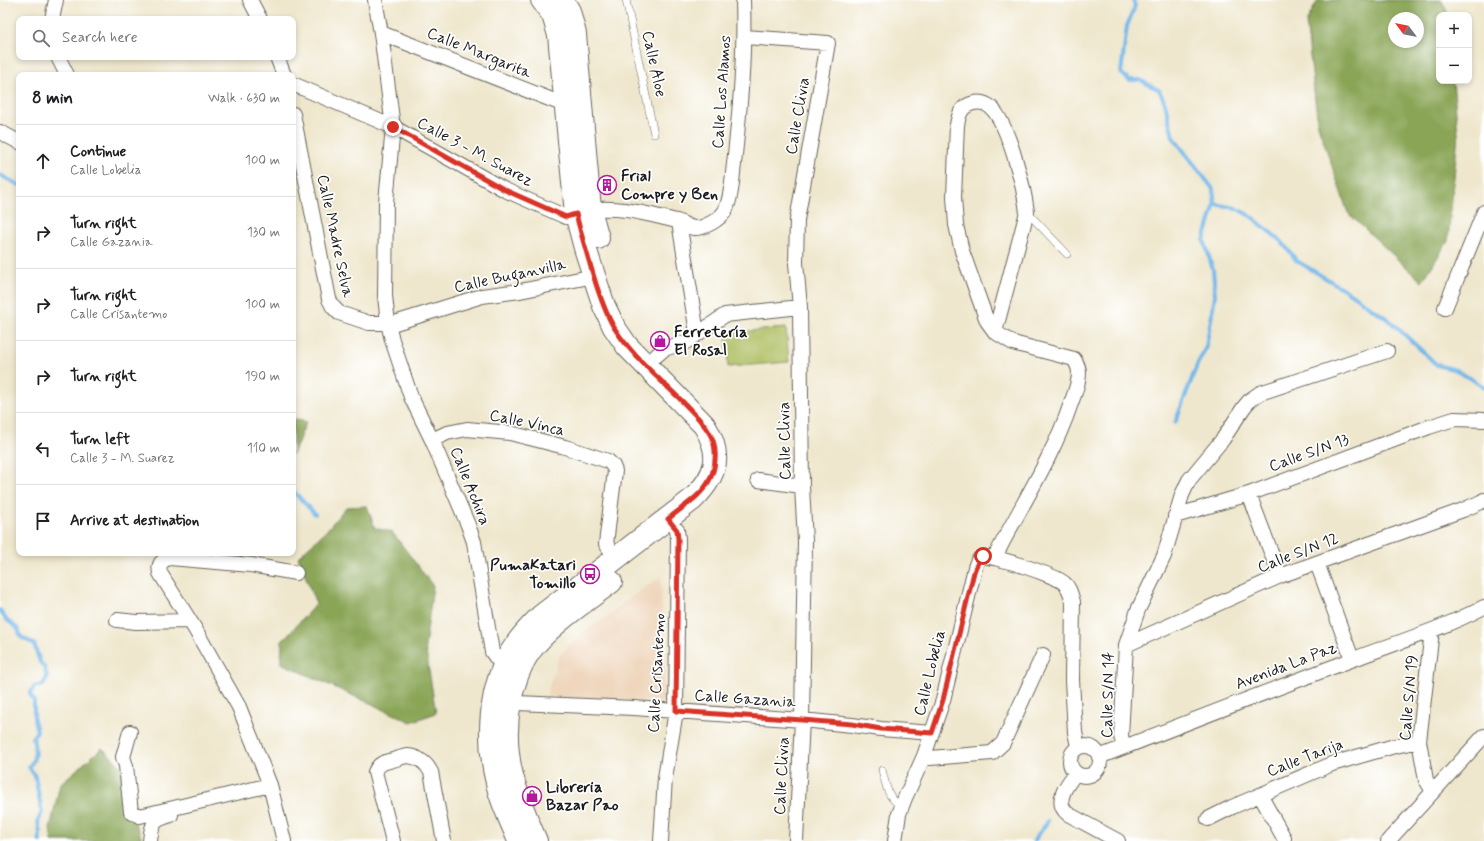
<!DOCTYPE html>
<meta charset="utf-8">
<style>
body{margin:0;font-family:Mynerve,sans-serif;background:#f6f6f6;color:#202124}
.controls{position:absolute;right:12px;top:12px;display:grid;overflow:hidden;border-radius:8px;box-shadow:0 2px 6px #0003}
.controls button{width:36px;height:36px;display:grid;place-items:center;padding:0;border:0;border-bottom:1px solid #e0e0e0;background:#fff;color:#202124;font:20px sans-serif}
.compass{position:absolute;left:1388px;top:12px;width:36px;height:36px;border-radius:50%;background:#fff;box-shadow:0 2px 6px #0003;rotate:302deg}
.stop{position:absolute;width:12px;height:12px;margin:-9px;border:3px solid #d93025;border-radius:50%;background:#fff}
.stop.end{background:#d93025;border-color:#fff;box-shadow:0 1px 4px #0008}
.list{margin:0;padding:0;list-style:none}
h2{display:flex;justify-content:space-between;align-items:center;height:52px;margin:0;padding:0 16px;font-size:17px}
h2 small{font-size:13px;font-weight:400;color:#757577}
.list li{display:grid;grid-template-columns:26px 1fr auto;gap:12px;align-items:center;box-sizing:border-box;height:72px;padding:0 16px;border-top:1px solid #e0e0e0}
.list b{display:block;font-size:15px;white-space:nowrap}
.list p{margin:0;font-size:13px;white-space:nowrap;color:#757577}
.list em{font-size:13px;font-style:normal;color:#757577}
.icon{flex:none;width:22px;height:22px;fill:none;stroke:currentColor;stroke-width:2;stroke-linecap:round;stroke-linejoin:round}
.map{position:relative;flex:none;width:1484px;height:841px;overflow:hidden}
.search{position:absolute;background:#fff;box-shadow:0 2px 6px #0003;left:16px;top:16px;width:280px;height:44px;display:flex;align-items:center;gap:10px;box-sizing:border-box;padding:0 14px;border-radius:8px;color:#757577;font-size:15px}
.panel{position:absolute;background:#fff;box-shadow:0 2px 6px #0003;left:16px;top:72px;width:280px;height:484px;border-radius:8px}
.map>svg:first-child{display:block}
.built{fill:#efd6bc}
.green{fill:#adbe61;stroke:#646d3e}
.forest{fill:#8aa557;stroke:#53603a;fill-rule:evenodd}
.lines{fill:none;stroke-linecap:round;stroke-linejoin:round}
.stream{stroke:#74b8ea;stroke-width:4}
.lane-casing{stroke:#66635a;stroke-width:8}
.street-casing{stroke:#66635a;stroke-width:16}
.primary-casing{stroke:#66635a;stroke-width:24}
.lane{stroke:#fff;stroke-width:7}
.street{stroke:#fff;stroke-width:14}
.primary{stroke:#fff;stroke-width:22}
.route{stroke:#d93025;stroke-width:5}
.labels{text-anchor:middle;dominant-baseline:central;stroke-width:3.5;stroke-linejoin:round;paint-order:stroke}
.street-label{font-size:16px;fill:#1c1c1c;stroke:#fff}
.poi-label{font-size:16px;font-weight:bold;fill:#1c1c1c;stroke:#fff;text-anchor:start}
</style>
<div class="map">
<svg width="1484" height="841" viewBox="0 0 1484 841">
<rect width="100%" height="100%" fill="#fff"/>
<filter id="ink" filterUnits="userSpaceOnUse"><feTurbulence type="fractalNoise" baseFrequency=".025" numOctaves="2"/><feDisplacementMap in="SourceGraphic" scale="8" xChannelSelector="R" yChannelSelector="G"/><feConvolveMatrix kernelMatrix="1 2 1 2 8 2 1 2 1" color-interpolation-filters="sRGB"/></filter>
<filter id="wash" filterUnits="userSpaceOnUse"><feTurbulence type="fractalNoise" baseFrequency=".012" numOctaves="4" result="noise"/><feDisplacementMap in="SourceGraphic" scale="16" xChannelSelector="R" yChannelSelector="G"/><feGaussianBlur stdDeviation="0.9" result="paint"/><feColorMatrix in="noise" values="0 0 0 0 0 0 0 0 0 0 0 0 0 0 0 0 0 1.4 0 .05"/><feComposite in="paint" operator="in"/></filter>
<g filter="url(#wash)">
<rect width="100%" height="100%" fill="#efe7cd"/>
<path class="built" d="M661,577L664,702L547,696L550,682L560,656L566,648L586,630L611,614L628,599Z"/>
<path class="green" d="M786,328L789,362L728,367L726,333Z"/>
<path class="forest" d="M1318,0H1441L1446,8L1447,15H1439V81H1453L1458,134L1448,241L1422,282L1348,213L1318,125L1306,22ZM1394,18H1418V42H1394Z
M293,419L306,422L293,455Z
M367,506L375,528L392,532L433,586L425,646L436,713L411,722L281,663L282,641L316,604L298,557L326,531L346,507Z
M102,748L122,767L126,803L143,841H52L50,829L60,784Z"/>
<g class="lines">
<path class="stream" d="M1133,0L1135,6L1127,26L1121,73L1129,80H1140L1159,90L1165,103L1173,137L1213,189L1215,204L1204,240L1213,270L1215,296L1210,325L1206,347L1197,365L1175,423
M0,175L19,185
M1215,204L1236,208L1252,217L1282,242L1297,261L1347,291L1389,320L1437,365L1456,370L1484,387
M293,491L315,514
M0,610L5,618L18,629L21,637L34,644L40,662L45,668L47,677L43,685L34,687L30,694L34,701V720L37,731L33,737C35,749 37,757 29,767L35,776L42,812L38,821L40,833L39,838L40,841
M1034,841L1048,821"/>
</g>
</g>
<g filter="url(#ink)">
<g class="lines">
<defs>
<path id="lane" d="M626,0L654,134
M1027,212L1067,254
M882,770C886,784 887,800 902,805"/>
<path id="street" d="M250,0L260,19
M375,0L381,33L393,127L386,202L385,296L388,323L392,340L411,397L432,440L468,525L474,542L492,652L497,659L505,663
M52,19L56,0
M381,33L557,102L566,103
M745,37L828,43L797,220L796,263L800,307L802,486L805,541L802,720L796,841
M58,57L67,75
M277,57L284,75
M293,84L393,127L505,190L566,217L576,214
M293,114L329,299L333,307L339,313L369,323H395L482,296L520,291L594,276
M0,132L19,142
M590,210C618,205 650,215 677,221C683,223 688,227 694,228C704,229 720,219 725,211C732,197 732,179 734,164C740,109 745,55 743,0
M679,222L697,333
M1445,308L1484,212
M656,356L664,349L686,342L725,315L800,307
M432,440L447,433L467,429L510,433L565,447L608,461L613,466L615,471L606,544L617,559
M758,480L802,486
M1249,494L1280,576
M1175,516L1249,494L1429,427L1454,419L1484,420
M995,557C1020,507 1052,459 1070,406C1074,395 1079,384 1079,373C1079,367 1077,364 1074,359L1013,343L995,332L987,321L962,251L956,225L954,197L957,125C959,114 961,106 974,103C982,101 990,105 995,112C1010,132 1024,187 1027,212L995,332
M1317,563L1352,659
M117,620L136,622L190,621
M1432,631L1419,741L1426,780L1433,791
M1126,645L1280,576L1463,510L1481,502L1484,500
M511,696L517,703L634,708L802,720L852,725L881,729L932,733
M130,732L123,757L126,766L131,812L140,816L270,785
M1070 761a15 15 0 1 1 30 0a15 15 0 1 1-30 0Z
M1124,747L1121,736L1126,645L1138,610L1164,556L1182,495L1189,480L1223,439L1244,407L1250,400L1260,393L1387,351
M924,756L930,758L992,753L1003,743L1043,655
M1099,757C1181,725 1263,693 1346,662C1392,644 1440,630 1484,607
M1076,773C1067,784 1053,802 1068,814L1118,841
M1260,795L1284,838
M1208,819L1232,807L1332,764L1391,747L1419,741
M150,841C152,823 153,820 171,815
M284,841L270,785L239,707L195,629L160,573C158,564 162,560 170,558L251,565L296,573
M393,841L375,772C379,763 384,762 393,760C397,759 404,756 408,756C419,757 427,764 431,772L444,841
M661,841L665,778L676,711L678,539L677,530
M895,841L899,814L905,798L924,756L943,700L974,572C975,567 977,558 983,557C991,554 1057,576 1064,583C1070,588 1071,595 1073,602L1072,680L1075,732L1078,747
M1388,841L1484,736"/>
<path id="primary" d="M562,0L569,11L575,34L590,210L598,238
M519,841C512,823 503,806 498,787C486,742 488,685 515,646C522,635 532,625 541,616L693,499C717,475 723,455 704,425L627,346L614,327L604,306L585,248L576,214L559,35L553,15L542,0
M536,841C515,792 500,755 510,701C514,683 519,666 530,651C548,626 586,601 611,582"/>
</defs>
<use href="#lane" class="lane-casing"/>
<use href="#street" class="street-casing"/>
<use href="#primary" class="primary-casing"/>
<use href="#lane" class="lane"/>
<use href="#street" class="street"/>
<use href="#primary" class="primary"/>
</g>
</g>
<g class="lines" filter="url(#ink)">
<path class="route" d="M393,127L505,190L566,217L576,214C582,238 589,261 596,284C601,299 606,315 615,329C633,357 660,379 683,402C693,413 706,424 712,438C717,450 716,467 710,479C702,496 682,507 668,519L677,530L678,539L676,711L802,720L852,724L881,729L932,733L943,700L974,572C976,566 978,560 983,556"/>
</g>
<defs>
<symbol id="building-ring" viewBox="-11 -11 22 22"><circle r="9.5" fill="#fff" stroke="#b5179e" stroke-width="1.5"/><path d="M-4-6H4V6H1V3H-1V6H-4ZM-2.5-4.3h1.7v1.8h-1.7ZM.8-4.3h1.7v1.8H.8ZM-2.5-1h1.7V.8h-1.7ZM.8-1h1.7V.8H.8Z" fill="#b5179e"/></symbol>
<symbol id="shop-ring" viewBox="-11 -11 22 22"><circle r="9.5" fill="#fff" stroke="#b5179e" stroke-width="1.5"/><path d="M-5-2.5h2.3a2.7 3.5 0 0 1 5.4 0H5L5.5 6h-11ZM-1.5-2.5h3a1.5 2.3 0 0 0-3 0Z" fill="#b5179e"/></symbol>
<symbol id="bus-ring" viewBox="-11 -11 22 22"><circle r="9.5" fill="#fff" stroke="#b5179e" stroke-width="1.5"/><path d="M-5-6H5V4H4V6H2V4H-2V6H-4V4H-5ZM-3.5-4V0h7V-4ZM-3.5 1.2v1.5H-2V1.2ZM2 1.2v1.5H3.5V1.2Z" fill="#b5179e"/></symbol>
</defs>
<g fill-rule="evenodd">
<use href="#building-ring" x="596" y="174" width="22" height="22"/>
<use href="#shop-ring" x="649" y="330" width="22" height="22"/>
<use href="#bus-ring" x="579" y="563" width="22" height="22"/>
<use href="#shop-ring" x="521" y="785" width="22" height="22"/>
</g>
<g class="labels">
<g class="street-label">
<text transform="translate(479 53) rotate(22)">Calle Margarita</text>
<text transform="translate(654 64) rotate(78)">Calle Aloe</text>
<text transform="translate(722 92) rotate(-86)">Calle Los Alamos</text>
<text transform="translate(798 116) rotate(-80)">Calle Clivia</text>
<text transform="translate(475 152) rotate(28)">Calle 3 - M. Suarez</text>
<text transform="translate(335 236) rotate(78)">Calle Madre Selva</text>
<text transform="translate(510 276) rotate(-12)">Calle Buganvilla</text>
<text transform="translate(527 423) rotate(12)">Calle Vinca</text>
<text transform="translate(785 441) rotate(-91)">Calle Clivia</text>
<text transform="translate(1309 453) rotate(-20)">Calle S/N 13</text>
<text transform="translate(470 486) rotate(68)">Calle Achira</text>
<text transform="translate(1298 553) rotate(-21)">Calle S/N 12</text>
<text transform="translate(1286 666) rotate(-21)">Avenida La Paz</text>
<text transform="translate(657 673) rotate(-87)">Calle Crisantemo</text>
<text transform="translate(930 673) rotate(-76)">Calle Lobelia</text>
<text transform="translate(1108 695) rotate(-89)">Calle S/N 14</text>
<text transform="translate(1409 698) rotate(-85)">Calle S/N 19</text>
<text transform="translate(745 699) rotate(4)">Calle Gazania</text>
<text transform="translate(1305 758) rotate(-21)">Calle Tarija</text>
<text transform="translate(782 776) rotate(-87)">Calle Clivia</text>
</g>
<g class="poi-label">
<text x="621" y="176">Frial<tspan x="621" dy="18">Compre y Ben</tspan></text>
<text x="674" y="332">Ferretería<tspan x="674" dy="18">El Rosal</tspan></text>
<text x="576" y="565" text-anchor="end">PumaKatari<tspan x="576" dy="18">Tomillo</tspan></text>
<text x="546" y="787">Libreria<tspan x="546" dy="18">Bazar Pao</tspan></text>
</g>
</g>
</svg>
<div class="controls">
<button>+</button>
<button>−</button>
</div>
<svg class="compass" viewBox="-18 -18 36 36"><path d="M0-13l5 13h-10z" fill="#e53935"/><path d="M0 13l5-13h-10z" fill="#757577"/></svg>
<div class="stop" style="left:983px;top:556px"></div>
<div class="stop end" style="left:393px;top:127px"></div>
<div class="search"><svg class="icon" aria-label="search" viewBox="0 0 24 24"><circle cx="10" cy="10" r="6"/><path d="M15 15l6 6"/></svg>Search here</div>
<section class="panel">
<h2>8 min<small>Walk · 630 m</small></h2>
<ul class="list">
<li><svg class="icon" aria-label="ahead" viewBox="0 0 24 24"><path d="M12 20V5M6 11l6-6 6 6"/></svg><div><b>Continue</b><p>Calle Lobelia</p></div><em>100 m</em></li>
<li><svg class="icon" aria-label="right" viewBox="0 0 24 24"><path d="M7 20v-9h11M14 6l5 5-5 5"/></svg><div><b>Turn right</b><p>Calle Gazania</p></div><em>130 m</em></li>
<li><svg class="icon" aria-label="right" viewBox="0 0 24 24"><path d="M7 20v-9h11M14 6l5 5-5 5"/></svg><div><b>Turn right</b><p>Calle Crisantemo</p></div><em>100 m</em></li>
<li><svg class="icon" aria-label="right" viewBox="0 0 24 24"><path d="M7 20v-9h11M14 6l5 5-5 5"/></svg><div><b>Turn right</b></div><em>190 m</em></li>
<li><svg class="icon" aria-label="left" viewBox="0 0 24 24"><path d="M17 20v-9H6M10 6l-5 5 5 5"/></svg><div><b>Turn left</b><p>Calle 3 - M. Suarez</p></div><em>110 m</em></li>
<li><svg class="icon" aria-label="arrive" viewBox="0 0 24 24"><path d="M6 21V4h12l-3 4 3 4H6"/></svg><div><b>Arrive at destination</b></div></li>
</ul>
</section>
</div>
